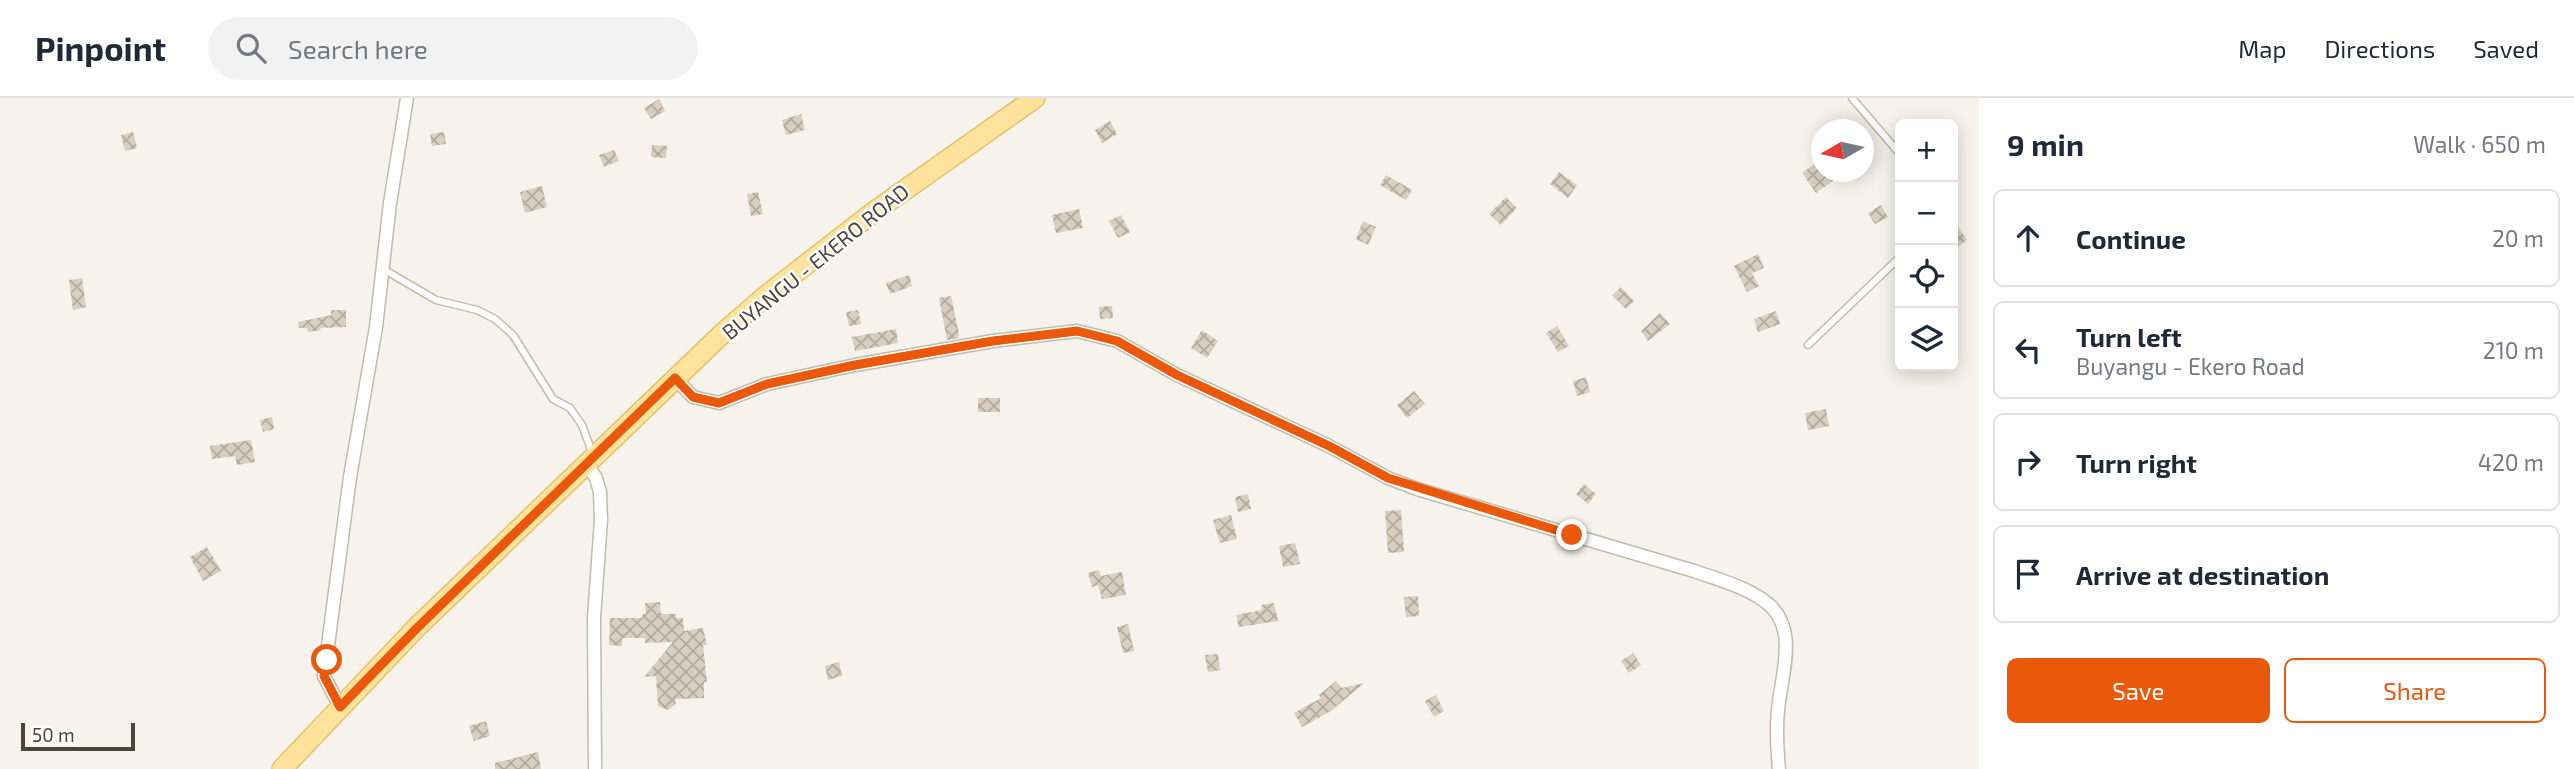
<!DOCTYPE html>
<meta charset="utf-8">
<style>
body{margin:0;font-family:"Exo 2",sans-serif;background:#f2f2f3;color:#1f2937}
.controls{position:absolute;right:21px;top:21px;display:grid;overflow:hidden;border-radius:10px;box-shadow:0 4px 18px #0003}
.controls button{width:63px;height:63px;display:grid;place-items:center;padding:0;border:0;border-bottom:2px solid #e0e1e3;background:#fff;color:#1f2937;font:35px sans-serif}
.compass{position:absolute;left:1811px;top:21px;width:63px;height:63px;border-radius:50%;background:#fff;box-shadow:0 4px 18px #0003;rotate:261deg}
.scale{position:absolute;left:21px;bottom:18px;width:114px;box-sizing:border-box;padding-left:7px;border:4px solid #4b4439;border-top:0;font-size:19px;line-height:24px;white-space:nowrap;color:#4b4439;-webkit-text-stroke:5px #fff;paint-order:stroke}
.stop{position:absolute;width:21px;height:21px;margin:-16px;border:5px solid #ea580c;border-radius:50%;background:#fff}
.stop.end{background:#ea580c;border-color:#fff;box-shadow:0 2px 7px #0008}
.list{margin:0;padding:0;list-style:none}
h2{display:flex;justify-content:space-between;align-items:center;height:91px;margin:0;padding:0 28px;font-size:30px}
h2 small{font-size:23px;font-weight:400;color:#747a83}
.list li{display:grid;grid-template-columns:46px 1fr auto;gap:21px;align-items:center;box-sizing:border-box;height:98px;margin:0 14px 14px;padding:0 14px;border:2px solid #e0e1e3;border-radius:10px}
.list b{display:block;font-size:26px;white-space:nowrap}
.list p{margin:0;font-size:23px;white-space:nowrap;color:#747a83}
.list em{font-size:23px;font-style:normal;color:#747a83}
.actions{display:flex;gap:14px;padding:21px 28px}
.actions a{flex:1;padding:16px 0;border:2px solid #ea580c;border-radius:10px;text-align:center;font-size:24px;color:#ea580c}
.actions .main{background:#ea580c;color:#fff}
.icon{flex:none;width:38px;height:38px;fill:none;stroke:currentColor;stroke-width:2;stroke-linecap:round;stroke-linejoin:round}
.map{position:relative;flex:none;width:1979px;height:671px;overflow:hidden}
header{display:flex;align-items:center;gap:42px;box-sizing:border-box;height:98px;padding:0 35px;background:#fff;border-bottom:2px solid #e0e1e3}
header strong{font-size:33px}
nav{display:flex;gap:38px;margin-inline-start:auto;font-size:24px}
.search{width:490px;height:63px;background:#f2f2f3;display:flex;align-items:center;gap:18px;box-sizing:border-box;padding:0 24px;border-radius:38px;color:#747a83;font-size:26px}
main{display:flex}
aside{flex:1;background:#fff}
.map>svg:first-child{display:block}
.building{fill:url(#building-cross-hatch)}
.lines{fill:none;stroke-linecap:round;stroke-linejoin:round}
.lane-casing{stroke:#c2bbae;stroke-width:9}
.street-casing{stroke:#c2bbae;stroke-width:15}
.primary-casing{stroke:#e6c16a;stroke-width:22}
.lane{stroke:#fff;stroke-width:6}
.street{stroke:#fff;stroke-width:12}
.primary{stroke:#ffe39c;stroke-width:19}
.route{stroke:#ea580c;stroke-width:9}
.labels{text-anchor:middle;dominant-baseline:central;stroke-width:5;stroke-linejoin:round;paint-order:stroke}
.street-label{font-size:21px;fill:#4b4439;stroke:#fff}
</style>
<header>
<strong>Pinpoint</strong>
<div class="search"><svg class="icon" aria-label="search" viewBox="0 0 24 24"><circle cx="10" cy="10" r="6"/><path d="M15 15l6 6"/></svg>Search here</div>
<nav><a>Map</a><a>Directions</a><a>Saved</a></nav>
</header>
<main>
<div class="map">
<svg width="1979" height="671" viewBox="0 0 1979 671">
<defs>
<pattern id="building-cross-hatch" width="8" height="8" patternUnits="userSpaceOnUse" patternTransform="scale(1.75)"><rect width="8" height="8" fill="#d8cfc1"/><path d="M0 0l8 8M0 8l8-8" fill="none" stroke="#b1aa9e"/></pattern>
</defs>
<rect width="100%" height="100%" fill="#f6f3ec"/>
<path class="building" d="M659,1L665,13L651,21L644,10Z
M801,16L805,32L786,37L782,22Z
M1110,23L1117,36L1102,45L1095,32Z
M133,34L137,50L125,53L121,37Z
M444,34L446,46L432,48L430,36Z
M652,47L667,48L666,60L651,59Z
M614,52L619,63L604,69L599,57Z
M1822,60V74H1828L1834,82L1816,95L1802,75Z
M1559,74L1577,87L1568,100L1550,86Z
M1386,77L1412,92L1406,102L1380,87Z
M542,88L547,109L525,115L520,94Z
M758,94L763,116L751,118L747,96Z
M1506,99L1517,110L1501,127L1489,116Z
M1881,107L1888,119L1875,126L1868,115Z
M1079,111L1083,130L1056,135L1052,117Z
M1121,117L1130,134L1118,140L1109,123Z
M1953,122L1967,142L1953,153Z
M1363,123L1376,129L1368,147L1356,141Z
M1758,156L1764,170L1752,175L1759,188L1747,194L1734,168Z
M909,177L912,188L890,196L886,185Z
M82,180L86,209L73,212L69,182Z
M1621,189L1634,203L1626,211L1612,197Z
M951,198L959,236L958,240L947,242L939,200Z
M1112,208L1113,220L1100,221L1099,209Z
M331,212H346V229L320,230L321,232L308,234L307,230H299L298,224L331,217Z
M858,212L861,226L849,228L846,214Z
M1776,213L1780,226L1758,234L1754,221Z
M1660,215L1670,226L1648,243L1641,233Z
M1557,228L1569,248L1558,254L1546,235Z
M896,231L898,245L855,253L852,239Z
M1202,232L1218,243L1207,260L1191,250Z
M1586,279L1590,294L1577,298L1573,283Z
M1414,293L1425,306L1407,320L1397,307Z
M978,300H1000V314H978Z
M1826,311L1829,328L1808,332L1805,315Z
M272,319L274,331L263,334L260,322Z
M251,342L255,364L237,367L235,358L212,361L210,348Z
M1584,386L1596,396L1588,406L1576,396Z
M1248,396L1251,411L1238,414L1235,399Z
M1401,412L1404,454L1388,455L1385,413Z
M1231,417L1237,441L1220,445L1213,422Z
M1295,445L1300,466L1283,469L1279,448Z
M207,449L221,473L203,483L190,459Z
M1099,472L1101,478L1122,474L1126,497L1102,501L1098,487L1092,489L1088,475Z
M1418,498L1419,518L1406,519L1404,499Z
M660,504L661,516H676V520H683L684,533L703,530L707,547H703L707,584H704V600L675,601L676,606L668,612L658,608L656,578L644,579L673,544L645,545V540H622V548L609,547L610,520H642L643,516H646L645,505Z
M1274,505L1278,523L1239,529L1236,517L1262,512L1261,507Z
M1128,526L1134,553L1123,555L1117,529Z
M1633,555L1641,567L1629,575L1621,563Z
M1218,556L1220,572L1208,574L1205,557Z
M839,564L842,578L828,582L825,568Z
M1336,583L1342,590L1364,585L1331,613L1302,629L1294,615L1321,600L1319,597Z
M1436,597L1444,613L1434,619L1425,603Z
M486,623L490,638L474,643L469,628Z
M538,654L541,671H495V665Z"/>
<g class="lines">
<defs>
<path id="lane" d="M1852,0L1900,56
M383,171L436,202L477,212L495,221L513,237L553,301L570,310L582,327L592,354
M1808,247L1900,159"/>
<path id="street" d="M675,280L693,299L719,305L767,286L855,267L993,243L1077,233L1117,243L1177,277L1329,348L1388,380L1417,391L1694,473C1717,481 1743,488 1763,502C1801,527 1781,577 1778,612C1776,632 1777,651 1779,671
M586,365L596,380L600,394L601,422L594,520L595,671
M340,609L324,578L350,379L376,229L390,105L407,0"/>
<path id="primary" d="M282,671L417,529L724,234L768,196L875,113L1035,0"/>
</defs>
<use href="#lane" class="lane-casing"/>
<use href="#street" class="street-casing"/>
<use href="#primary" class="primary-casing"/>
<use href="#lane" class="lane"/>
<use href="#street" class="street"/>
<use href="#primary" class="primary"/>
</g>
<g class="lines">
<path class="route" d="M327,562L324,578L340,609L417,530L675,280L693,299L719,305L767,286L855,267L993,243L1077,233L1117,243L1177,277L1329,348L1388,380L1572,437"/>
</g>
<g class="labels">
<g class="street-label">
<text transform="translate(815 163) rotate(-39)">BUYANGU - EKERO ROAD</text>
</g>
</g>
</svg>
<div class="controls">
<button>+</button>
<button>−</button>
<button><svg class="icon" aria-label="locate" viewBox="0 0 24 24"><circle cx="12" cy="12" r="6"/><path d="M12 2v4M12 18v4M2 12h4M18 12h4"/></svg></button>
<button><svg class="icon" aria-label="layers" viewBox="0 0 24 24"><path d="M12 4l9 5-9 5-9-5zM3 14l9 5 9-5"/></svg></button>
</div>
<svg class="compass" viewBox="-18 -18 36 36"><path d="M0-13l5 13h-10z" fill="#e53935"/><path d="M0 13l5-13h-10z" fill="#747a83"/></svg>
<div class="scale">50 m</div>
<div class="stop" style="left:327px;top:562px"></div>
<div class="stop end" style="left:1572px;top:437px"></div>
</div>
<aside>
<h2>9 min<small>Walk · 650 m</small></h2>
<ul class="list">
<li><svg class="icon" aria-label="ahead" viewBox="0 0 24 24"><path d="M12 20V5M6 11l6-6 6 6"/></svg><div><b>Continue</b></div><em>20 m</em></li>
<li><svg class="icon" aria-label="left" viewBox="0 0 24 24"><path d="M17 20v-9H6M10 6l-5 5 5 5"/></svg><div><b>Turn left</b><p>Buyangu - Ekero Road</p></div><em>210 m</em></li>
<li><svg class="icon" aria-label="right" viewBox="0 0 24 24"><path d="M7 20v-9h11M14 6l5 5-5 5"/></svg><div><b>Turn right</b></div><em>420 m</em></li>
<li><svg class="icon" aria-label="arrive" viewBox="0 0 24 24"><path d="M6 21V4h12l-3 4 3 4H6"/></svg><div><b>Arrive at destination</b></div></li>
</ul>
<div class="actions"><a class="main">Save</a><a>Share</a></div>
</aside>
</main>
